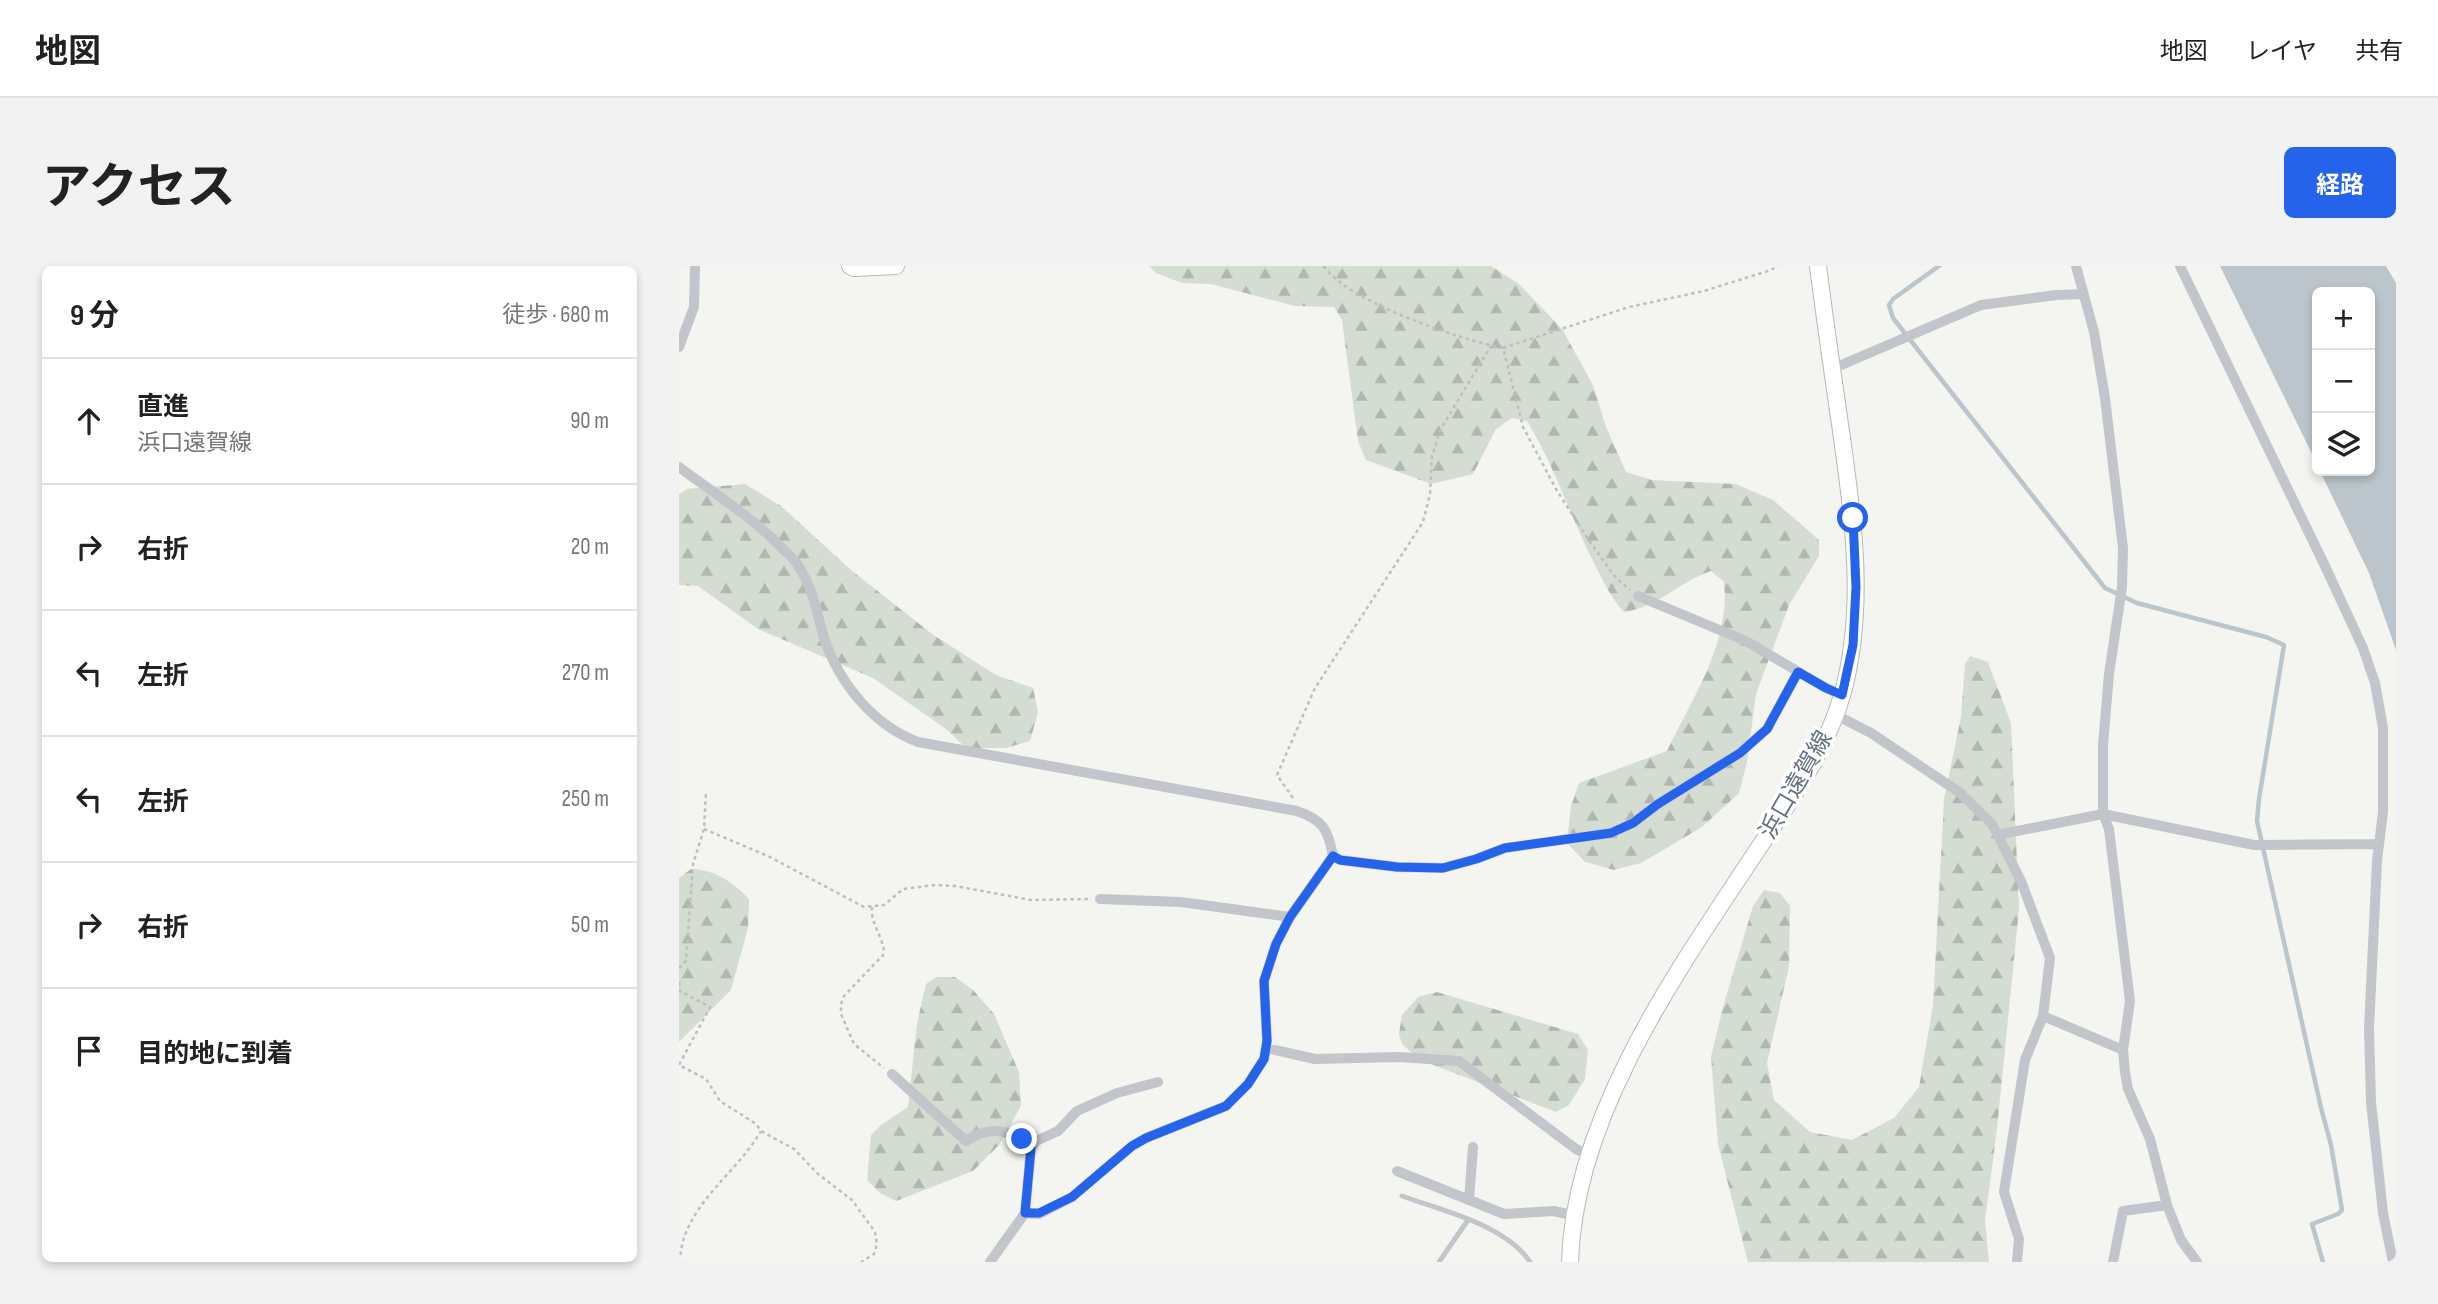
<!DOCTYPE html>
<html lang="ja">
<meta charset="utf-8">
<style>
body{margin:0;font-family:"Sofia Sans Condensed","Noto Sans JP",sans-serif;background:#f2f2f2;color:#222}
.controls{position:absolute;right:21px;top:21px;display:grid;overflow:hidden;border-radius:10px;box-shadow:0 4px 10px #0003}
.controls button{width:63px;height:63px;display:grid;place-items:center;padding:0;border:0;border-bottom:2px solid #e0e0e0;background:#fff;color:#222;font:35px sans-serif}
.stop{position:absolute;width:21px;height:21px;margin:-16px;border:5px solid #2563eb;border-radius:50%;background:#fff}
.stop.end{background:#2563eb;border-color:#fff;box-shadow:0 2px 7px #0008}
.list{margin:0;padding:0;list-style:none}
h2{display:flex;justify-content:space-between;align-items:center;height:91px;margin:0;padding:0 28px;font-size:30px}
h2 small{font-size:23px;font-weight:400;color:#767676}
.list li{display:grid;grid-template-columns:46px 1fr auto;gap:21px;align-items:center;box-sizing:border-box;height:126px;padding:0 28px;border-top:2px solid #e0e0e0}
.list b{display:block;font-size:26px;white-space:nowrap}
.list p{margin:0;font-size:23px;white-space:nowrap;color:#767676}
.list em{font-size:23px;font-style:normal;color:#767676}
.icon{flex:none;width:38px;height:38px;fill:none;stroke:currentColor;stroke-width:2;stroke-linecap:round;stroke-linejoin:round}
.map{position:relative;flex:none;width:1717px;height:996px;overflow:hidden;border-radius:10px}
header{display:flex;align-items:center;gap:42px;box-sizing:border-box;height:98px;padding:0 35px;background:#fff;border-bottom:2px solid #e0e0e0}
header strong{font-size:33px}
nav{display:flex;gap:38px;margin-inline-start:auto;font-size:24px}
.intro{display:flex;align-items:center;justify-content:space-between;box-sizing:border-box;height:168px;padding:0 42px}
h1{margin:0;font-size:49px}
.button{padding:18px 32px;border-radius:10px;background:#2563eb;color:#fff;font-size:24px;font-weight:700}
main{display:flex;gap:42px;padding:0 42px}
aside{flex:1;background:#fff;border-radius:10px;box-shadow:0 4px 10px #0003}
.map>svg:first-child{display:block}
.forest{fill:url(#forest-firs)}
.water{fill:#bbc5cb}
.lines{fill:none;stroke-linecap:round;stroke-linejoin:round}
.stream{stroke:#bbc5cb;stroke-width:4.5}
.secondary-casing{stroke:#b4b9be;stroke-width:18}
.path{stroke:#bcbec0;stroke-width:2.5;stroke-dasharray:3.5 3.5;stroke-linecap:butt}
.lane{stroke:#c2c5c9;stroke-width:5}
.street{stroke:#c2c5c9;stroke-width:10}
.secondary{stroke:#fff;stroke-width:16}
.route{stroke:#2563eb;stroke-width:9}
.labels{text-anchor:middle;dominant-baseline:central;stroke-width:7;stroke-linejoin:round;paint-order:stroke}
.street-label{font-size:24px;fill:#647282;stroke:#fff}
</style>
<header>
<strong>地図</strong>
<nav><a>地図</a><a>レイヤ</a><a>共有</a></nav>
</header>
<div class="intro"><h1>アクセス</h1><a class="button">経路</a></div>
<main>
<aside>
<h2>9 分<small>徒歩 · 680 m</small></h2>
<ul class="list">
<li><svg class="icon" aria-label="ahead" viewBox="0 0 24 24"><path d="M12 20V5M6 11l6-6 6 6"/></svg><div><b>直進</b><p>浜口遠賀線</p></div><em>90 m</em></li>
<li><svg class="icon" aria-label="right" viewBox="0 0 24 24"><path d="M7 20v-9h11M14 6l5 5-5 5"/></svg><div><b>右折</b></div><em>20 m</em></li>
<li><svg class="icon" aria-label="left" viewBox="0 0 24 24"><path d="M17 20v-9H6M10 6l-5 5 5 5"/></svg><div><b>左折</b></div><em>270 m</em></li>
<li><svg class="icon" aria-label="left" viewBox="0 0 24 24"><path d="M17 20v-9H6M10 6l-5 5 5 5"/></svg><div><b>左折</b></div><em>250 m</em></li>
<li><svg class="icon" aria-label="right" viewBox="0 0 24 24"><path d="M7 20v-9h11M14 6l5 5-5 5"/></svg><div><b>右折</b></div><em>50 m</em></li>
<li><svg class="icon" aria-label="arrive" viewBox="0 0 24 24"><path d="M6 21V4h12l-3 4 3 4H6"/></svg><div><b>目的地に到着</b></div></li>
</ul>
</aside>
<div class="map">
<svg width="1717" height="996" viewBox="0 0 1717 996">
<defs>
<pattern id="forest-firs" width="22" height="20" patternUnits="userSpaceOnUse" patternTransform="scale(1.75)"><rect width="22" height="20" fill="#d5dcd2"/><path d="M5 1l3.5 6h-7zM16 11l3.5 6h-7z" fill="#b0b7b0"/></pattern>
</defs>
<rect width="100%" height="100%" fill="#f4f5f1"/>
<path class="forest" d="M470,0H812L840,18L883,63L914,119L927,161L947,206L973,214L1057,218L1094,234L1140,274V290L1110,339L1077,428L1068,496L1060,527L1023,561L962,597L935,604L906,596L888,577L892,540L900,517L988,485C1013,432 1052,376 1045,316L1032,305C999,316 982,340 945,346C932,332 925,316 916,299C892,252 876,201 848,155L833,152L817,163L794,208L752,218L687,194L679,175L663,54L655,41L616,40L532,18L503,17L477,7Z
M66,218L102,240L172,304L253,368L317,409L354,422L359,446L351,475L327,482H287L267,463L194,412L79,363L19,320L0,319V228L8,223Z
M1291,390L1309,396L1332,457L1340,643L1318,863L1306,955L1310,996H1069L1039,878L1032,791L1044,741L1074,640L1085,624L1101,627L1111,640L1110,700L1088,797L1095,834L1131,866L1173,874L1215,852L1240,821L1254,739L1265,533L1282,451L1286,398Z
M12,603C38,604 53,616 70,633L69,662L52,724L0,776V612Z
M257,711H276L294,724L315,748L340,806L342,840L320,879L294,905L217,935L201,927L188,914L192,869L202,859L229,841L238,757L247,718Z
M758,726L899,768L909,784L906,813L890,839L877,846L741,794L723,778L720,768L723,749L739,731Z"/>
<path class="water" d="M1541,0H1707L1717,17V384L1690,307L1641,205H1691V26H1638V198Z"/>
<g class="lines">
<path class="stream" d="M1260,0L1214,33L1210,39L1214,52L1426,322L1458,337L1587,371L1605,379L1580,533L1578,555L1642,842L1652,879L1663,944L1659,948L1633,958L1644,996"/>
<defs>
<path id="secondary" d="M171,0L175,2L217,0
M891,996C895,849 999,704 1077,586C1110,536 1148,485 1164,426C1187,340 1174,252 1162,165C1154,110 1146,55 1139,0"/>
</defs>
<use href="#secondary" class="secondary-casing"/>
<path class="path" d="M645,0C667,35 782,74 824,82L844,161L877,223L911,276L937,312L951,324
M824,82L950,41L1025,25L1092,4L1099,0
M614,532L598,509L636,422L744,256L751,228L753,190L761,164L812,80
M25,563L89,590L185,641L205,639L224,623L256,619L276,620L352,634L409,633
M193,641C191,658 205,671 205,688L165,730L162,738V748L175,778L205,802
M0,702L7,695L14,598L25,563L27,526
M0,716L1,725L31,741L0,799L27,813L41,835L77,858L82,865L115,883L139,908L173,934L196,966L198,978L195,988L182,996
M1,996C2,941 57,909 82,865"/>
<path class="lane" d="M723,930C764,945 827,959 851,996
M760,996L789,954"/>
<path class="street" d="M1397,0L1415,66L1426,132L1444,282L1443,321L1430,408L1424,479V548L1430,563L1451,735L1444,784L1446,806L1449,823L1471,873L1488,939L1502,974L1518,996
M1501,0L1645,298L1684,382L1696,417L1704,462V546L1698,595L1690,763L1692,836L1704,947L1714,996
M0,81L15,41L16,0
M1153,103L1302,39L1377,29L1404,28
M0,201C35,227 71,250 102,281C108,287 116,293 120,301C134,322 138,348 145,372C160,417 194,459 239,476L618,545C644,554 649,563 654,590L611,651L597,678L585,715L588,775L585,793L569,818L547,840L467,872L453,880L393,931L360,948L346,947L311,996
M959,330L1067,375L1147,422L1163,429
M1155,448L1192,467L1280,526L1313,558L1342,615L1371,692L1364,750L1346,794L1325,926L1340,973L1338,996
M1318,569L1424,548L1575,579L1700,578
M654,590L661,594L718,601L764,602L797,593L826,582L932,567L954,557L979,538L1061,487L1088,463L1119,406
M421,633L502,636L611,651
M1364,750L1444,784
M587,782L636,793L720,791L780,795L897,883L911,890
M213,808L287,875C311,859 332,863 352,882L346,947
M352,882L357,875L379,865L398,845L438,827L479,816
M718,905L825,948L875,945L897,950
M790,934L794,881
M1434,996L1444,945L1488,939"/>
<use href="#secondary" class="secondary"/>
</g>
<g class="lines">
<path class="route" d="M343,873L352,882L346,947H360L393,931L453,880L467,872L547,840L569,818L585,793L588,775L585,715L597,678L611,651L654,590L661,594L718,601L764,602L797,593L826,582L932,567L954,557L979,538L1061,487L1088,463L1119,406L1147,422L1163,429L1174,379L1177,321L1174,252"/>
</g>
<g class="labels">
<g class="street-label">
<text transform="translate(1117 519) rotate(-60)">浜口遠賀線</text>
</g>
</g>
</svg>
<div class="controls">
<button>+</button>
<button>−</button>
<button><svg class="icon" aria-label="layers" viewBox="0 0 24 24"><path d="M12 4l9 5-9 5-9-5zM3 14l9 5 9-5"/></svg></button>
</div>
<div class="stop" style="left:1174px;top:252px"></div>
<div class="stop end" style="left:343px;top:873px"></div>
</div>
</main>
